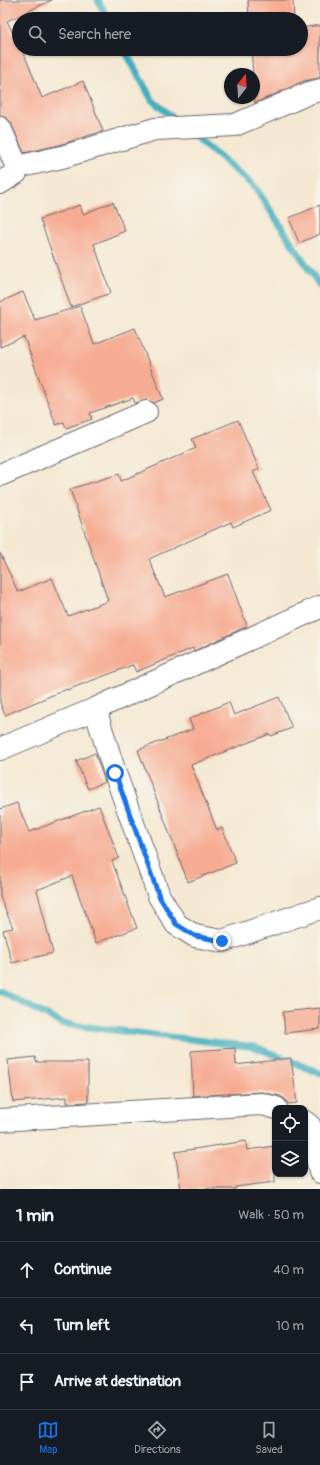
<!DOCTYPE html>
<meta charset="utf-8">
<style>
body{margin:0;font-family:Pangolin,sans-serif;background:#20242c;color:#f1f3f6}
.controls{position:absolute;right:12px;bottom:12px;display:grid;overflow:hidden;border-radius:8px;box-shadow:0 1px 3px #0004}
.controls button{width:36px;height:36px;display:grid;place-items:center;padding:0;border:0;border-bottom:1px solid #363941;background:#171b24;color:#f1f3f6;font:20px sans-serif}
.compass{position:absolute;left:224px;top:68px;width:36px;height:36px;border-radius:50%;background:#171b24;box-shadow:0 1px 3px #0004;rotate:17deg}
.stop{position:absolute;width:12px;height:12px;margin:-9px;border:3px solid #1a73e8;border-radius:50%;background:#fff}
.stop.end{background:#1a73e8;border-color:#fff;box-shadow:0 1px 4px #0008}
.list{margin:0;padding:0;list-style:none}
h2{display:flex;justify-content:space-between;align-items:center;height:52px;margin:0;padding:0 16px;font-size:17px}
h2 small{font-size:13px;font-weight:400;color:#9ea1a6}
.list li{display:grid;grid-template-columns:26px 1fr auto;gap:12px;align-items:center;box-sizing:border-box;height:56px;padding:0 16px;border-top:1px solid #363941}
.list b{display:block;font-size:15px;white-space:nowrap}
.list em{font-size:13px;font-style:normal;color:#9ea1a6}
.icon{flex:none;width:22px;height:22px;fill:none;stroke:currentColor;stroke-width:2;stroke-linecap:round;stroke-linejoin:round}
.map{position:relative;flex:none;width:320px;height:1189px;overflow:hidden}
.search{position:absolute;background:#171b24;box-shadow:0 1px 3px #0004;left:12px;right:12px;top:12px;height:44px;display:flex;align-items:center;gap:10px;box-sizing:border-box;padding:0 14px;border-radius:22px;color:#9ea1a6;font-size:15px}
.sheet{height:220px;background:#171b24}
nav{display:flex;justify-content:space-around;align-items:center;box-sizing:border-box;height:56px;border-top:1px solid #363941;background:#171b24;font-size:11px;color:#9ea1a6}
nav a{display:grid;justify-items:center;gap:2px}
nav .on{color:#1a73e8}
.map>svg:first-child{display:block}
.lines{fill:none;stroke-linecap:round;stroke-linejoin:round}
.stream{stroke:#41afbe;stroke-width:7}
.building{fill:#f6ac93}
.minor-casing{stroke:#6c6770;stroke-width:24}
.minor{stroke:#fff;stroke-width:22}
.route{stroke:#1a73e8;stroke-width:5}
</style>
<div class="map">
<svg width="320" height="1189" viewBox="0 0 320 1189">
<rect width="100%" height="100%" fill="#f7f3e8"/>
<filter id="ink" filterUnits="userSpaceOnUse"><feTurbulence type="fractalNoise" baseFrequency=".025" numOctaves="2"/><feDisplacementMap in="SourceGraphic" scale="8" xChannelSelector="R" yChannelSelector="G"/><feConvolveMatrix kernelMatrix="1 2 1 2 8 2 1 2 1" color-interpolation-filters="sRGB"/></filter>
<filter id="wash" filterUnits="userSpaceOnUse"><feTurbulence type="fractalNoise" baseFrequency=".012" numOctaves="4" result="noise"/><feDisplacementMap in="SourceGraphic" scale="16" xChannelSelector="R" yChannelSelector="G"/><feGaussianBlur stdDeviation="0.9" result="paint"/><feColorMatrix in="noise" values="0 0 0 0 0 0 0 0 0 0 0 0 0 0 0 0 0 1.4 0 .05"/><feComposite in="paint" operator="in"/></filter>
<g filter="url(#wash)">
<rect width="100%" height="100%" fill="#f4e8d2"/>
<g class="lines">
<path class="stream" d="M98,0L108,19
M124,49L152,100L179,123
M190,132L255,187L320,286
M0,991L63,1024L255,1047L320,1073"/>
</g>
<g id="blocks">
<path class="building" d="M0,0H52L7,21L19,46V49H21L27,61L42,98L83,81L103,131L59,145L24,153L11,123L7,118L0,116Z
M248,0H293L294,19H249Z
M320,25V78L304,81L255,103L254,74H253L251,49H301V28Z
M113,202L125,231L94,244L111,293L71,307L40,219L80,205L83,214Z
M320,205V234L299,243L289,218Z
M23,292L35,320L80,306L94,344L135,328L163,399L154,403L147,400L135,403L133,398L90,413L92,419L66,428L64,422L56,425L24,337L0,347V302Z
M238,420L259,469L253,472L271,510L233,527L231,522L149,559L165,597L228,574L247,626L194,651L193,648L136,672L133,665L67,690V689L5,715L0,703V553L18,592L52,578L68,616L108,601L70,489L119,474L121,481L196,448L192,439Z
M279,697L292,728L271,736L270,734L191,765L217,830L222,828L236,863L188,882L138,750L193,729L189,719L229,702L234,715Z
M95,753L105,782L88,789L76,761Z
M17,803L29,832L99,806L119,858L112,861L137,928L96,943L72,876L37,890L53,953L12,963L3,930L13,928L0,897V809Z
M320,1008V1029L285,1033L283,1012Z
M235,1048L236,1065L291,1058L297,1103L288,1104L285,1099L280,1096L261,1092L193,1096L191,1051Z
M35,1057L36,1062H88V1102L67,1103V1097L13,1102L8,1060Z
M246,1141L247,1150L275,1146V1182L235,1187L236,1189H181L175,1152Z"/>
</g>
</g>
<g filter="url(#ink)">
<use href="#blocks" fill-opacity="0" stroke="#6c6770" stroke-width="1"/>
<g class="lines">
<defs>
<path id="minor" d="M0,128L17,167L16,173L0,183
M17,167L62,157L155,129L235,125L309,93L320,90
M0,475L146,412
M95,709L115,773L159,896L176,924L195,936L222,941L320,908
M0,749L95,709L320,607
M0,1120L262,1104L276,1108
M305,1122L310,1126L320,1172"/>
</defs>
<use href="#minor" class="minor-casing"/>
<use href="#minor" class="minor"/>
</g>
</g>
<g class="lines" filter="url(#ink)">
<path class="route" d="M115,773L159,896L176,924L195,936L222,941"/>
</g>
</svg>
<div class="controls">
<button><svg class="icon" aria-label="locate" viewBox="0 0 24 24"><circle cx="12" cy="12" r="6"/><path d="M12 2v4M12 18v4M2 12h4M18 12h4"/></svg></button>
<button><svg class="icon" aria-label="layers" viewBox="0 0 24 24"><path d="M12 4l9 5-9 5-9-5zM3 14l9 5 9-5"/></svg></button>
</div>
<svg class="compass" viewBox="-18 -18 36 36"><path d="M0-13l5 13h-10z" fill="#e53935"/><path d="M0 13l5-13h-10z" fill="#9ea1a6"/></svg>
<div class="stop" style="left:115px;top:773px"></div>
<div class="stop end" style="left:222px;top:941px"></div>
<div class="search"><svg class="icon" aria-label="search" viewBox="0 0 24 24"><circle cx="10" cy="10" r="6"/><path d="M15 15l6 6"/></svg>Search here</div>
</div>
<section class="sheet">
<h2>1 min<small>Walk · 50 m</small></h2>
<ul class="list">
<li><svg class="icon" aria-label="ahead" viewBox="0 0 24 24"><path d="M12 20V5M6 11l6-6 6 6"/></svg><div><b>Continue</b></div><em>40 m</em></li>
<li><svg class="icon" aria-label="left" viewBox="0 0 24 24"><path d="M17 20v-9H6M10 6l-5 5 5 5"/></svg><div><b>Turn left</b></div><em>10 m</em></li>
<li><svg class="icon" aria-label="arrive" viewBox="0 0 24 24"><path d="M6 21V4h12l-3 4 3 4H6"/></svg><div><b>Arrive at destination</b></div></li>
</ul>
</section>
<nav>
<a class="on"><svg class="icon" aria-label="map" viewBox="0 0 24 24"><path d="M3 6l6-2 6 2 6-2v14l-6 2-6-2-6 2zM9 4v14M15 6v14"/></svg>Map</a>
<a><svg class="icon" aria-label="directions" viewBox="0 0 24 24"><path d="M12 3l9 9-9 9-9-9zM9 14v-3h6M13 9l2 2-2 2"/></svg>Directions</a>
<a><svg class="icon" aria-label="saved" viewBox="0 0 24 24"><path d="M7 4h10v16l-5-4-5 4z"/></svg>Saved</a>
</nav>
